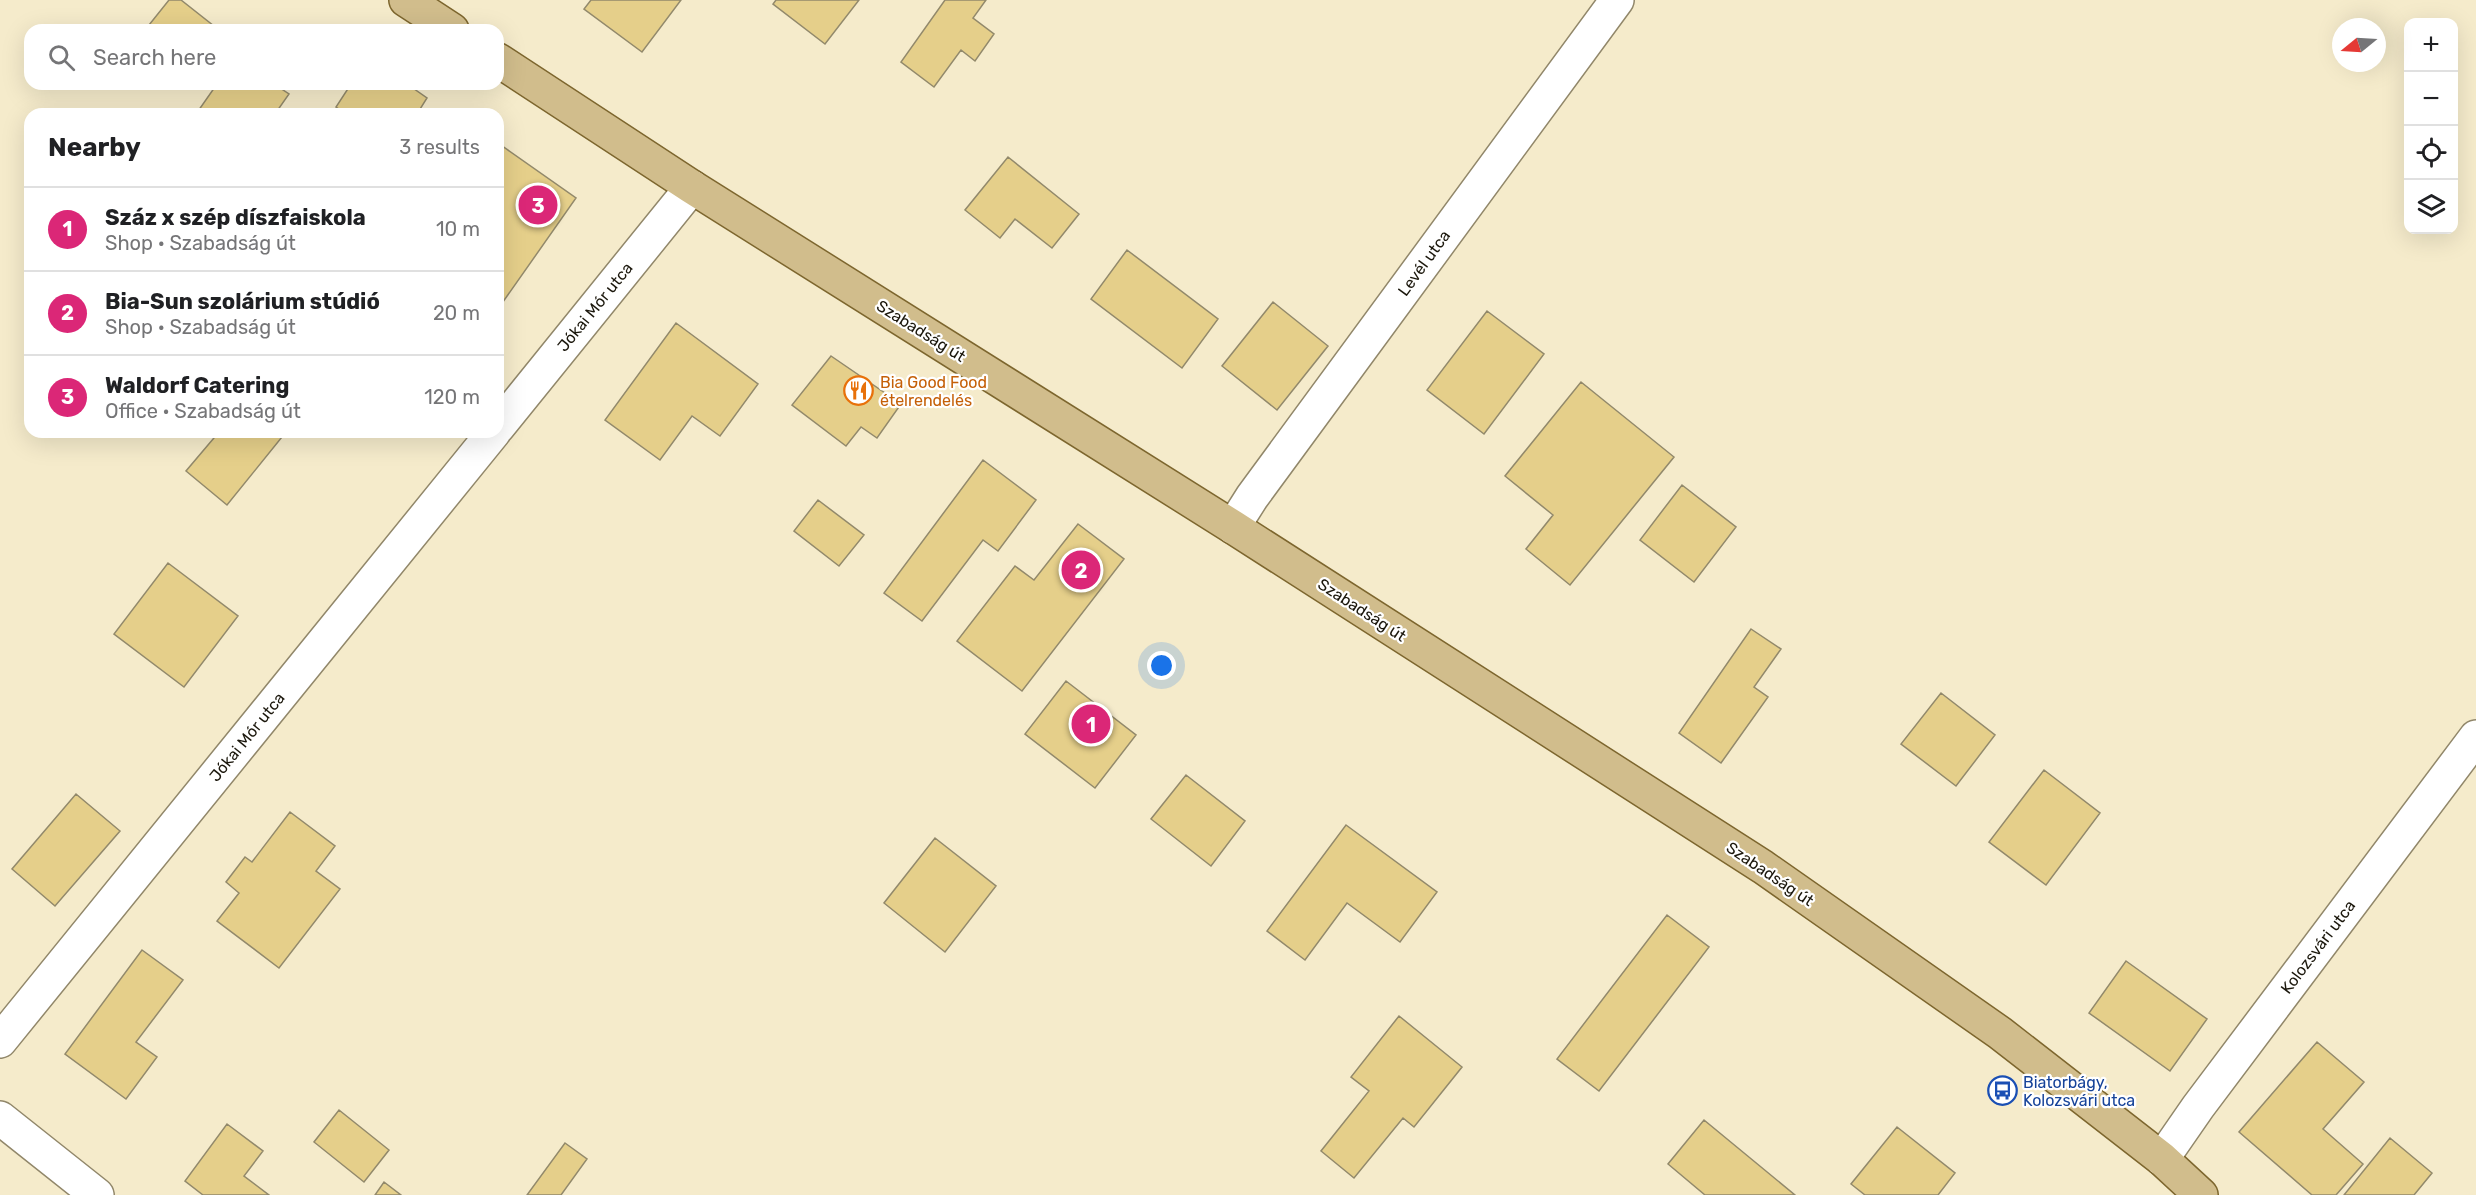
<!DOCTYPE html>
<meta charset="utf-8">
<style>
body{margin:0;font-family:Rubik,sans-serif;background:#f2f2f2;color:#202124}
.controls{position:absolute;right:18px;top:18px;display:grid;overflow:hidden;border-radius:12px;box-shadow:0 6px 24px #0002}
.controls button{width:54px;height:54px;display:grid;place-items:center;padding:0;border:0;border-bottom:2px solid #e0e0e0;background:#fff;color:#202124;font:30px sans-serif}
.compass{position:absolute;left:2332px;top:18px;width:54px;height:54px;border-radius:50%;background:#fff;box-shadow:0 6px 24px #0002;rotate:252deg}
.you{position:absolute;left:1162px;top:666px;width:21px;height:21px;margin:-15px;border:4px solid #fff;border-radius:50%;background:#1a73e8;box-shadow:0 0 0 9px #1a73e833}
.badge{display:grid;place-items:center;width:39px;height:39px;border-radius:50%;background:#db2777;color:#fff;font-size:20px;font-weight:700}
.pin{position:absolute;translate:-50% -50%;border:3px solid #fff;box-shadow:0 2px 6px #0006}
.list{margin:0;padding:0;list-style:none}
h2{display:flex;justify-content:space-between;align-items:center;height:78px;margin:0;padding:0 24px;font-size:26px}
h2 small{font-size:20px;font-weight:400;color:#757577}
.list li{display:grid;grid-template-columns:39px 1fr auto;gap:18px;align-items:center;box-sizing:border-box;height:84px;padding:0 24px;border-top:2px solid #e0e0e0}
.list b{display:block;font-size:22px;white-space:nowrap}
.list p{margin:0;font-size:20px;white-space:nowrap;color:#757577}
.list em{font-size:20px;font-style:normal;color:#757577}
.icon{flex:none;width:33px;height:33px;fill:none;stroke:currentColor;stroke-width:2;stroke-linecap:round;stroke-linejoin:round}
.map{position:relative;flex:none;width:2476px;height:1195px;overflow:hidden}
.search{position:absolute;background:#fff;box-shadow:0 6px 24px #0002;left:24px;top:24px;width:480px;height:66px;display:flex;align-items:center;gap:15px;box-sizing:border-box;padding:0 21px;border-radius:18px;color:#757577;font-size:22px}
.panel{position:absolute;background:#fff;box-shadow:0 6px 24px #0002;left:24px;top:108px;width:480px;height:330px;border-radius:18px}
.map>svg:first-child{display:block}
.building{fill:#e5cf8a;stroke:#92896b;stroke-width:1.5}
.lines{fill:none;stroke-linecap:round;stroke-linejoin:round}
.minor-casing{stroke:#91876a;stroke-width:36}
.major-casing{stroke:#7d662e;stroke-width:36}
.minor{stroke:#fff;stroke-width:33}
.major{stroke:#d1bd8c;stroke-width:33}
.labels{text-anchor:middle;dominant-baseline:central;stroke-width:4.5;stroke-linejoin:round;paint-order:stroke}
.street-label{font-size:16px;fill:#1b170c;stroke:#fff}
.food-label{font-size:16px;fill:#c56008;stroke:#fff;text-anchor:start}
.transit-label{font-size:16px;fill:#164399;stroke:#fff;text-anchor:start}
</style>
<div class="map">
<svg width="2476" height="1195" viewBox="0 0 2476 1195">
<rect width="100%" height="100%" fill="#f5ebcb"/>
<path class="building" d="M169,0H181L219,30H145Z
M591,0H681L642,52L584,9Z
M776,0H859L825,44L773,4Z
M945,0H986L973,18L994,34L975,61L961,50L934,87L901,62Z
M217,84H274L289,94L275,114H196Z
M351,84H407L427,98L417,114H346L336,107Z
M498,143L576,198L498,309Z
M1008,157L1079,214L1052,248L1015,219L1000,238L965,210Z
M1127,250L1218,319L1182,368L1091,299Z
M1273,302L1328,346L1277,410L1222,366Z
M1487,311L1544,354L1484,434L1427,390Z
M676,323L758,384L720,436L692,416L660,460L605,420Z
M831,356L901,404L877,438L861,427L846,446L792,405Z
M1581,382L1674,457L1570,585L1526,549L1553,515L1505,476Z
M219,432H286L227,505L186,471Z
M983,460L1036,500L998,551L983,540L922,621L884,593Z
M1682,485L1736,527L1694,582L1640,540Z
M818,500L864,535L839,566L794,531Z
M1078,524L1124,559L1022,691L957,641L1015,566L1034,580Z
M168,563L238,616L184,687L114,634Z
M1751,629L1781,649L1754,687L1768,697L1721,763L1679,733Z
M1066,681L1136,735L1095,788L1025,734Z
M1941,693L1995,735L1956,786L1901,744Z
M2044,770L2100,813L2046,885L1989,842Z
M1186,775L1245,821L1211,866L1151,819Z
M76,794L120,831L55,906L12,869Z
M290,812L335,846L316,871L340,889L279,968L217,921L239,893L226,882L245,857L252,862Z
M1346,825L1437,892L1400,942L1347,903L1305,960L1267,931Z
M935,838L996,886L945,952L884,903Z
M1667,915L1709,947L1599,1091L1557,1059Z
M142,950L183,980L136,1042L157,1057L126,1099L65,1054Z
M2126,961L2207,1019L2170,1071L2089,1013Z
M1399,1016L1462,1067L1414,1127L1403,1118L1354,1178L1321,1151L1369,1091L1351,1077Z
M2317,1042L2364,1082L2323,1129L2363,1164L2336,1195H2312L2239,1132Z
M339,1110L389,1150L364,1182L314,1142Z
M1704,1120L1795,1195H1705L1668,1164Z
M227,1124L263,1151L244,1176L269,1195H203L185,1181Z
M1897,1127L1955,1173L1938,1195H1865L1851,1184Z
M2390,1138L2432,1173L2414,1195H2344Z
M565,1143L587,1159L561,1195H527Z
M384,1182L401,1195H375Z"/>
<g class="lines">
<defs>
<path id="minor" d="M498,427L692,187
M1233,527L1252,497L1617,0
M0,1041L494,432
M0,1118L97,1195
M2162,1159L2198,1107L2476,737"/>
<path id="major" d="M406,0L452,30
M498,60L692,187L1233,527L1763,867L2000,1033L2162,1159L2201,1195"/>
</defs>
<use href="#minor" class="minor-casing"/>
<use href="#major" class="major-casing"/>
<use href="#minor" class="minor"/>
<use href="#major" class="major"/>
</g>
<defs>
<symbol id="restaurant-ring" viewBox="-11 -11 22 22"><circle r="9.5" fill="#fff" stroke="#e8710a" stroke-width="1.5"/><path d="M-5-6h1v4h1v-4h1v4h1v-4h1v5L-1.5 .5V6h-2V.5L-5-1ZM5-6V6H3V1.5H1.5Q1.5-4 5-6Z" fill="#e8710a"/></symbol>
<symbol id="bus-ring" viewBox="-11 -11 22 22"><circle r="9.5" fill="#fff" stroke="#1a4fb4" stroke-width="1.5"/><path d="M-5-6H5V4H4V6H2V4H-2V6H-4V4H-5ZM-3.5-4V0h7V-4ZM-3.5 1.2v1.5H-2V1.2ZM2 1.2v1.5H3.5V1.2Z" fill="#1a4fb4"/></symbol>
</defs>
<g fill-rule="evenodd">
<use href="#restaurant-ring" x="842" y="374" width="33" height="33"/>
<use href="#bus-ring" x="1986" y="1074" width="33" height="33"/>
</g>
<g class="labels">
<g class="street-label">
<text transform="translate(1424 263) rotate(-54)">Levél utca</text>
<text transform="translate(595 307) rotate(-51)">Jókai Mór utca</text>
<text transform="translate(921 331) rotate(32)">Szabadság út</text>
<text transform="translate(1362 610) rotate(33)">Szabadság út</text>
<text transform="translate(247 737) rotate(-51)">Jókai Mór utca</text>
<text transform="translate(1770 874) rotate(34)">Szabadság út</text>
<text transform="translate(2318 947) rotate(-53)">Kolozsvári utca</text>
</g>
<g class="food-label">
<text x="880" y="382">Bia Good Food<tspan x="880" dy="18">ételrendelés</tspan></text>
</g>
<g class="transit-label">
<text x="2023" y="1082">Biatorbágy,<tspan x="2023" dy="18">Kolozsvári utca</tspan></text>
</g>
</g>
</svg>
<div class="controls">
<button>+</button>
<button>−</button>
<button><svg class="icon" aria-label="locate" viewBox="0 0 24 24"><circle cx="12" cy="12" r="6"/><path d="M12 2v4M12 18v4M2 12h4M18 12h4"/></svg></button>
<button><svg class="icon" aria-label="layers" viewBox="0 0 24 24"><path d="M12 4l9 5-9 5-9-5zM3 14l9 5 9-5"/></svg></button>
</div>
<svg class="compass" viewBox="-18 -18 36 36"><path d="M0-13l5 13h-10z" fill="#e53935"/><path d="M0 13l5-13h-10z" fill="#757577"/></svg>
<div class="you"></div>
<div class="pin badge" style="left:1091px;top:724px">1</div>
<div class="pin badge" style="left:1081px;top:570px">2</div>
<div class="pin badge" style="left:538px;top:205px">3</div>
<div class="search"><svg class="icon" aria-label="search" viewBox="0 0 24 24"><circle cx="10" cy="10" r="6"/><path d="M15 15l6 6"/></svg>Search here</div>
<section class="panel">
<h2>Nearby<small>3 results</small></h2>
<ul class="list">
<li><span class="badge">1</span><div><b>Száz x szép díszfaiskola</b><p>Shop · Szabadság út</p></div><em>10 m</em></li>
<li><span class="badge">2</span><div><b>Bia-Sun szolárium stúdió</b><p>Shop · Szabadság út</p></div><em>20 m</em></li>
<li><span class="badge">3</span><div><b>Waldorf Catering</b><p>Office · Szabadság út</p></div><em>120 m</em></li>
</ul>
</section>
</div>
